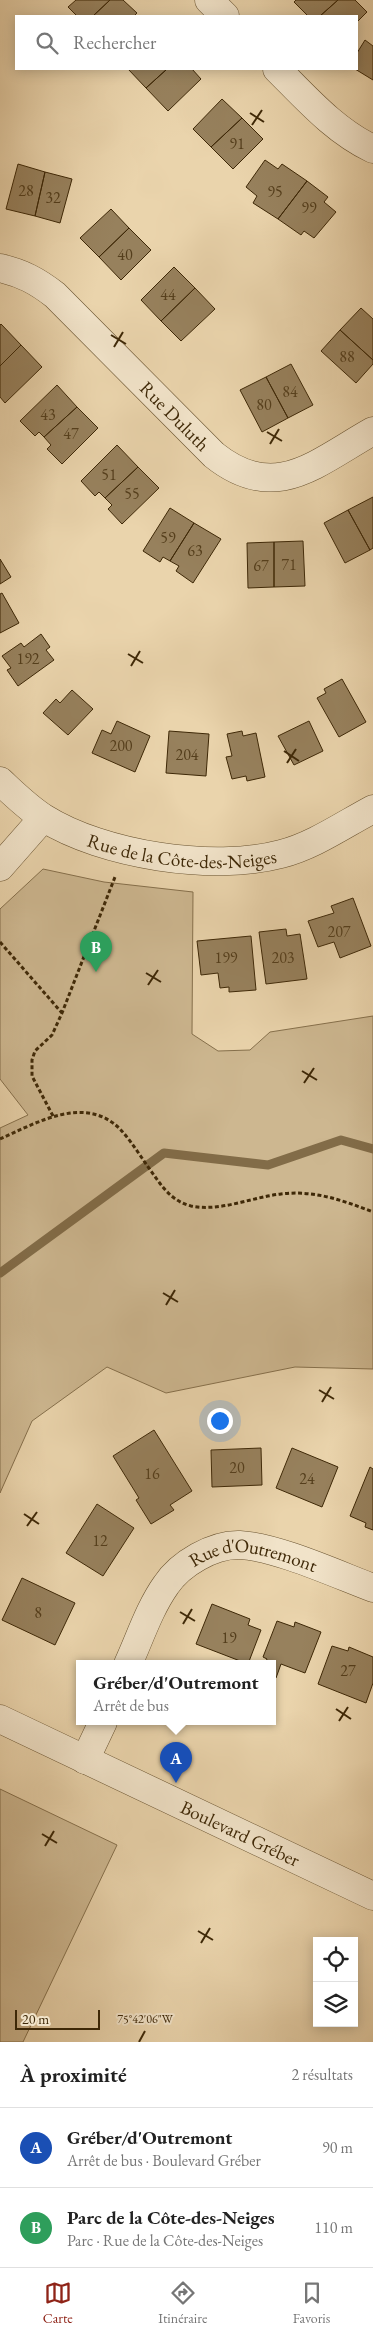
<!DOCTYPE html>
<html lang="fr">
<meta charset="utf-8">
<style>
body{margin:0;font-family:"EB Garamond",serif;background:#f6f6f6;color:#222}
.controls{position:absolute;right:15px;bottom:15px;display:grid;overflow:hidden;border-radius:0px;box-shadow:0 2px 12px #0003}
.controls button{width:45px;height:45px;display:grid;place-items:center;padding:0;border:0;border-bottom:1px solid #e0e0e0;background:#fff;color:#222;font:25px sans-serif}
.scale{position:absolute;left:15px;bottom:12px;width:85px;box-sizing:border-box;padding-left:5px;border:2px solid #3e2807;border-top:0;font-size:14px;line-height:18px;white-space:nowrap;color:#3e2807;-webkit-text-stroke:4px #f1e3c9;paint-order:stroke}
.you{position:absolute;left:219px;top:1420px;width:18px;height:18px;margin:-12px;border:4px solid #fff;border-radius:50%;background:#1a73e8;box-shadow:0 0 0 8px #1a73e833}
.badge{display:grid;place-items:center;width:32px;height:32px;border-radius:50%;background:#8f2418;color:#fff;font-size:16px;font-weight:700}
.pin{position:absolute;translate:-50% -41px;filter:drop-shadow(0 1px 2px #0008)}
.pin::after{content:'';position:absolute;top:26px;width:18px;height:15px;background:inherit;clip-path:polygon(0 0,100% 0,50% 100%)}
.popup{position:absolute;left:76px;top:1660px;width:200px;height:65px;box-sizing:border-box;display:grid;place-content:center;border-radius:0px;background:#fff;filter:drop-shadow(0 1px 4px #0005);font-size:16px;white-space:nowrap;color:#767676}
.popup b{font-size:19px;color:#222}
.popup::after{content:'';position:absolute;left:50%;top:100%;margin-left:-10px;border:10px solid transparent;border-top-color:#fff}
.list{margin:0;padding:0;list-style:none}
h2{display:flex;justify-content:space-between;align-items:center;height:65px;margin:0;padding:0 20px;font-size:21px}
h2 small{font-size:16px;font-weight:400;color:#767676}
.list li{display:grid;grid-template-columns:32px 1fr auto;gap:15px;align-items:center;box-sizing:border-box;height:80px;padding:0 20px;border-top:1px solid #e0e0e0}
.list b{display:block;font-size:19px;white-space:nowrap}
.list p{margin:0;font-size:16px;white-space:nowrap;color:#767676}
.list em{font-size:16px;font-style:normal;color:#767676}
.icon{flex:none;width:28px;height:28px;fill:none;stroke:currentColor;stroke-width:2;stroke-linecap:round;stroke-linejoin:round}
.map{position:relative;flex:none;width:373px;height:2042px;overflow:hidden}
.search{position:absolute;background:#fff;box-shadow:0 2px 12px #0003;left:15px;right:15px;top:15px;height:55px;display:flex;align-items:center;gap:12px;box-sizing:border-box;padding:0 18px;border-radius:0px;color:#767676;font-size:19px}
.sheet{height:225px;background:#fff}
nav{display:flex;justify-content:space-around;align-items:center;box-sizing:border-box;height:70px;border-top:1px solid #e0e0e0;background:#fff;font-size:14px;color:#767676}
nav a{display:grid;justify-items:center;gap:2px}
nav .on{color:#8f2418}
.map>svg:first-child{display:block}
.green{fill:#cdb790;stroke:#86704c}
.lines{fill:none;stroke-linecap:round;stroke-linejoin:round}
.stream{stroke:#826c48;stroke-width:9}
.building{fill:#97815d;stroke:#3e2807}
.minor-casing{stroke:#695330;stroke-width:29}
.path{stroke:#3e2807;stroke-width:3;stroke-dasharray:4 2.5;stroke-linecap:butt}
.minor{stroke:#f1e3c9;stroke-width:28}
.ticks{fill:none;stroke:#3e2807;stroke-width:2}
.labels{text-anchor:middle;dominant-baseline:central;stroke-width:4;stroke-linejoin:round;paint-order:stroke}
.number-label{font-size:16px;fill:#543e1c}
.street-label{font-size:19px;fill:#3e2807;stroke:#f1e3c9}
.ticks-label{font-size:12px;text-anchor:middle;fill:#3e2807;stroke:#f1e3c9;stroke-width:4;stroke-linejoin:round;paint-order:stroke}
</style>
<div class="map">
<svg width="373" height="2042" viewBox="0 0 373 2042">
<rect width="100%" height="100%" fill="#ead4ac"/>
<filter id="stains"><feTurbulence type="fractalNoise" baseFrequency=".004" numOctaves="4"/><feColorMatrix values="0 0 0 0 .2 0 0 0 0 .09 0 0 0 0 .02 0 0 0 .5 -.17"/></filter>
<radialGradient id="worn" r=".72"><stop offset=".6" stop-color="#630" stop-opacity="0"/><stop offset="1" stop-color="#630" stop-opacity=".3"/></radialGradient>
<path class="green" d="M43,869L104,882L193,892L192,1034L218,1051L250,1050L270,1032L373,1016V1369L295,1367L166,1393L107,1367L32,1421L0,1493V1128L28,1115L0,1079V909Z
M0,1789L117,1845L23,2042H0Z"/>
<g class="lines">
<path class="stream" d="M0,1273L164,1153L268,1165L341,1140L373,1149"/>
</g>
<path class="building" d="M76,0H110L93,16H77L68,7Z
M110,0H123L137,13L134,16H93Z
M296,0H338L320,16H308L294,2Z
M338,0H355L367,12L357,22V16H320Z
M365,40L373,46V80L355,69H357V53Z
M128,69H167L146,88Z
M167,69H192L201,79L168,111L146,88Z
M222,99L242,118L211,147L193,129Z
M242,118L263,139L233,169L211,147Z
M265,160L278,169L282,164L307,181L278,219L253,203L257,196L246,187Z
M18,164L45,172L35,216L6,209Z
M45,172L72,179L60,223L35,216Z
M307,181L328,197L324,202L336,212L314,238L304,231L301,235L278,219Z
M111,209L129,228L99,257L80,238Z
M129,228L151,250L121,280L99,257Z
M174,267L195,288L161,321L141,300Z
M195,288L215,309L181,341L161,321Z
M361,308L373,319V360L340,330Z
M1,324L21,345L0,366V325Z
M340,330L373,360V364L356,383L321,351Z
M21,345L42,367L5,403L0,397V366Z
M291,364L313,405L288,418L266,377Z
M266,377L288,418L262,432L240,390Z
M57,385L77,407L44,437L39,432L35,436L20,421Z
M77,407L98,428L62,464L47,449L51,445L44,437Z
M117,445L138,467L105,498L99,492L95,496L81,481Z
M138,467L159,488L122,524L108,509L112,505L105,498Z
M373,497V548L370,550L348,510Z
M170,508L194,523L170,561L163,557L160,562L143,551Z
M348,510L370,550L345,563L324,523Z
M194,523L221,539L193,583L176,571L179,566L170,561Z
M303,541L305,586L274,587V542Z
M274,542V587L248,588L247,543Z
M0,559L11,577L0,584Z
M2,593L19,623L0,633V594Z
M41,634L50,647L46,650L54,660L18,686L7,670L11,668L2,656L21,643L24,647Z
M342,679L366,722L339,737L317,698L326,693L324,689Z
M72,690L93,709L68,735L43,713L56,699L60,703Z
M117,721L150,736L135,772L92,753L102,730L111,734Z
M309,721L323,751L294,765L278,736Z
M169,731L209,734L206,776L166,773Z
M242,731L243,736L256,733L265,777L247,781L246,776L232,779L226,757L232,756L227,734Z
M353,898L371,946L340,958L334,942L318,947L308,921L334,913L331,906Z
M286,929L287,936L300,934L307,979L266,984L259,932Z
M251,936L256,990L229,992V987L220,988L218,973L201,975L197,941Z
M154,1430L192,1491L170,1505L174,1510L151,1524L136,1500L139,1498L113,1456Z
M261,1448L262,1485L212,1487L211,1450Z
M292,1448L338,1467L322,1507L276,1488Z
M370,1467L373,1469V1530L365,1527L366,1523L350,1516Z
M97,1504L134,1528L103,1576L66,1553Z
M22,1578L75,1603L55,1645L2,1620Z
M212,1604L250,1619L248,1625L261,1630L248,1664L196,1644Z
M277,1621L294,1627L295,1622L321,1632L305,1673L281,1664L276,1678L272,1676V1664H265L267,1659L263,1657Z
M332,1646L348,1651L349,1647L373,1657V1683L366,1703L318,1684Z"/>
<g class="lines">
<defs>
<g id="minor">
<path d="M209,0L225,16"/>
<path d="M277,69C307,99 335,131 373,149"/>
<path id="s1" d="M0,268C22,273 37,281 55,295L214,455C275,504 316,463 373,431"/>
<path id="s2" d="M0,781C14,794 28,808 44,818C103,855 213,872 281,854C313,846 343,825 373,809"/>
<path d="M0,867L43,818"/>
<path id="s3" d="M128,1664C140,1638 149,1609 166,1585C180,1564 213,1544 240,1545C277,1547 336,1574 373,1588"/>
<path id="s4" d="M0,1719L373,1896"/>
<path d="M85,1760L103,1722"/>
</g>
</defs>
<use href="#minor" class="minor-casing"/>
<path class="path" d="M0,942L62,1013
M53,1116L32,1076V1060L35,1051L52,1035L62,1013L115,877
M0,1139C36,1123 85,1094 120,1129C133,1143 144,1162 156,1178C165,1191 175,1202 191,1206C221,1212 252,1197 281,1194C314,1190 342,1200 373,1212"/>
<use href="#minor" class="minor"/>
</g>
<path class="ticks" d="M250,113L264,122M252,125L262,110M111,335L126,344M114,347L123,332M267,432L282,441M270,444L279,429M128,654L143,663M131,666L140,651M284,751L299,761M287,763L296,749M146,973L161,982M148,985L158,970M302,1071L317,1080M304,1083L314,1068M163,1293L178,1302M166,1305L175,1290M319,1390L334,1399M322,1402L331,1387M24,1514L39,1524M27,1526L37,1512M180,1612L195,1621M183,1624L192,1609M336,1709L351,1719M339,1721L348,1707M42,1834L57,1843M45,1846L54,1831M198,1931L213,1940M201,1943L210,1928M139,2042L145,2031"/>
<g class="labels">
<g class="number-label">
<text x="237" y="143">91</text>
<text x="26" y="190">28</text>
<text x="275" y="191">95</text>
<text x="53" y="197">32</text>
<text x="309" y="207">99</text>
<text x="125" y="254">40</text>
<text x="168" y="294">44</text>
<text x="347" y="356">88</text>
<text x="290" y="391">84</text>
<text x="264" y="404">80</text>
<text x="48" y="414">43</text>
<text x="71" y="433">47</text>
<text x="109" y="474">51</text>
<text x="132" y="493">55</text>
<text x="168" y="537">59</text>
<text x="195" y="550">63</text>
<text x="289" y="564">71</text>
<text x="261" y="565">67</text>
<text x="28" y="658">192</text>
<text x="121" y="745">200</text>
<text x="187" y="754">204</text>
<text x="339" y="931">207</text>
<text x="226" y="957">199</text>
<text x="283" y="957">203</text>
<text x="237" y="1467">20</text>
<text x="152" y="1473">16</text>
<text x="307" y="1478">24</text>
<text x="100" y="1540">12</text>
<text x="38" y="1612">8</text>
<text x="229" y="1637">19</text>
<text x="348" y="1670">27</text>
</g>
<g class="street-label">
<text stroke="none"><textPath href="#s1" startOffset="232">Rue Duluth</textPath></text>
<text stroke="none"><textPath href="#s2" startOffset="202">Rue de la Côte-des-Neiges</textPath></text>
<text stroke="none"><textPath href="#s3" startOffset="188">Rue d'Outremont</textPath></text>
<text stroke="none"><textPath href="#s4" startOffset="266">Boulevard Gréber</textPath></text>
</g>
</g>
<g class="ticks-label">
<text x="145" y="2023">75°42'06"W</text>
</g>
<rect width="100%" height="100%" filter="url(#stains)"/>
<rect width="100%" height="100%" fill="url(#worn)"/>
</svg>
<div class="controls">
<button><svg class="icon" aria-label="locate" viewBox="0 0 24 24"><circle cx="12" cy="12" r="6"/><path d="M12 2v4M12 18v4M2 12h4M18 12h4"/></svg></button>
<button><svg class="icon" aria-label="layers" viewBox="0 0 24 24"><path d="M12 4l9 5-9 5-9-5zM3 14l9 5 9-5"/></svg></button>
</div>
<div class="scale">20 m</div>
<div class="you"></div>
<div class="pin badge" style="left:176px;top:1783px;background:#1a4fb4">A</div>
<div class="popup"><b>Gréber/d'Outremont</b>Arrêt de bus</div>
<div class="pin badge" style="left:96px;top:972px;background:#2e9e5b">B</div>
<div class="search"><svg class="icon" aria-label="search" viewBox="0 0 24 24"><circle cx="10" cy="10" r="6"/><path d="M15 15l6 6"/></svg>Rechercher</div>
</div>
<section class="sheet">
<h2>À proximité<small>2 résultats</small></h2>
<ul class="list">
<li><span class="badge" style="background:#1a4fb4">A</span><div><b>Gréber/d'Outremont</b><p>Arrêt de bus · Boulevard Gréber</p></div><em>90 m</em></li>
<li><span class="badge" style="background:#2e9e5b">B</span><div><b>Parc de la Côte-des-Neiges</b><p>Parc · Rue de la Côte-des-Neiges</p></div><em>110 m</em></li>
</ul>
</section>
<nav>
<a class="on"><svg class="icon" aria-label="map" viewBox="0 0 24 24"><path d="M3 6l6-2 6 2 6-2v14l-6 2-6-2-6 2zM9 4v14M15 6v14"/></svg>Carte</a>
<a><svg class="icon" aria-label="directions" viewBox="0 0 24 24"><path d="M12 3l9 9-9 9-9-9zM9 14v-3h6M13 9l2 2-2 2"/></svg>Itinéraire</a>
<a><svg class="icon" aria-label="saved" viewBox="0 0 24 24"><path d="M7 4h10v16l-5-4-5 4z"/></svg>Favoris</a>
</nav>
